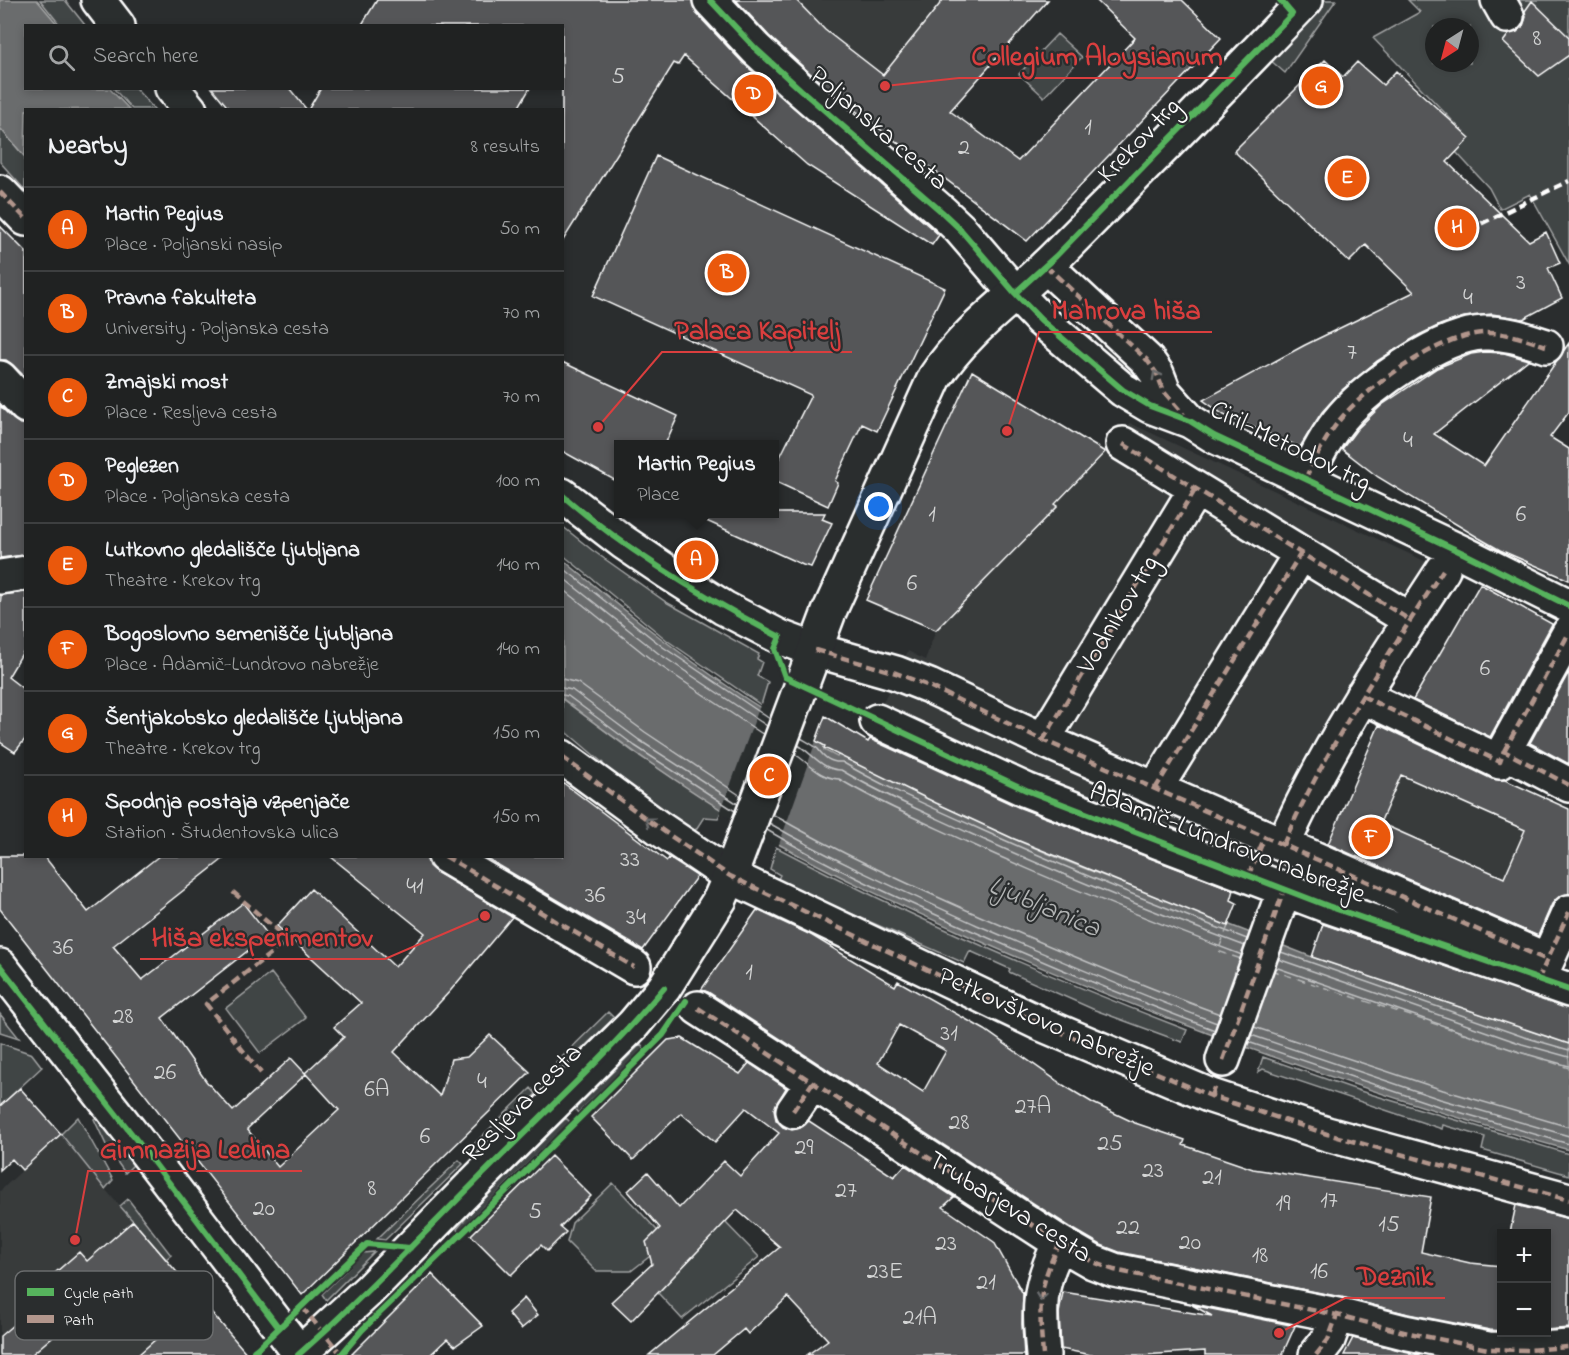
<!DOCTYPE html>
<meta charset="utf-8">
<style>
body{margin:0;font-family:"Indie Flower",sans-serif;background:#2d2f2f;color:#f1f3f6}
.controls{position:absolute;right:18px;bottom:18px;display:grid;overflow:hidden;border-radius:0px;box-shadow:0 3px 9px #0003}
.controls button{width:54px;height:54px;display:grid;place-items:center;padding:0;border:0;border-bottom:2px solid #3d3f40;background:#202222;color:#f1f3f6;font:30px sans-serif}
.compass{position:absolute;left:1425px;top:18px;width:54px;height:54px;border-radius:50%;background:#202222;box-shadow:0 3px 9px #0003;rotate:216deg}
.you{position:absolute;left:879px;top:507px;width:21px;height:21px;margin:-15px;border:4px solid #fff;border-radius:50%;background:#1a73e8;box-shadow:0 0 0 9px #1a73e833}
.badge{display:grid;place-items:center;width:39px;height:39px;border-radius:50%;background:#ea580c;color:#fff;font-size:20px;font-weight:700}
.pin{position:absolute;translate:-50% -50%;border:3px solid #fff;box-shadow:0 2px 6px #0006}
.popup{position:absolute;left:614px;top:440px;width:165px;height:78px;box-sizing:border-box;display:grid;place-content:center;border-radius:0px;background:#202222;filter:drop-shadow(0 2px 4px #0005);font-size:20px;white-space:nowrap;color:#a2a4a5}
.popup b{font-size:22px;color:#f1f3f6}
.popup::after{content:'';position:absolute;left:50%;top:100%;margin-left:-12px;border:12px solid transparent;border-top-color:#202222}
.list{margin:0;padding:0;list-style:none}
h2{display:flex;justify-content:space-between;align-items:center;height:78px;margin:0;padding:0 24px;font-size:26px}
h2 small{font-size:20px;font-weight:400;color:#a2a4a5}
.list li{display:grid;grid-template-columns:39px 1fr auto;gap:18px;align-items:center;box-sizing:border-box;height:84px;padding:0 24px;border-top:2px solid #3d3f40}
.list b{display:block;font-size:22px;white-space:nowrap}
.list p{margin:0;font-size:20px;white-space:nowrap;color:#a2a4a5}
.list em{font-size:20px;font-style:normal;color:#a2a4a5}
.icon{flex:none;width:33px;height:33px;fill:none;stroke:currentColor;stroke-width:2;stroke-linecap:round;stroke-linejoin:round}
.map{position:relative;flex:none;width:1569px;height:1355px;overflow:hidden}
.search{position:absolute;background:#202222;box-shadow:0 3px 9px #0003;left:24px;top:24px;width:540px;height:66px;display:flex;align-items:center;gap:15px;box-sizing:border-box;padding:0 21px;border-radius:0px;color:#a2a4a5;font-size:22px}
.panel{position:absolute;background:#202222;box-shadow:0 3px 9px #0003;left:24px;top:108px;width:540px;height:750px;border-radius:0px}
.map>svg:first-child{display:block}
.built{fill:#373a3b}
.green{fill:#414445;stroke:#a0a2a2;stroke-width:1.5;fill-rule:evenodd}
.water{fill:#6a6c6d;stroke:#a6a7a7;stroke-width:1.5}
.pier{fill:#2a2d2e}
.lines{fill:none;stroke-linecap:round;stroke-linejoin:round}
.shore{stroke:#c3c4c5;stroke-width:1.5}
.ferry{stroke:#b4b6b6;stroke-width:1.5;stroke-dasharray:8 6;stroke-linecap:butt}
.building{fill:#555758;stroke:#fff;stroke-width:1.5;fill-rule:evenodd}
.minor-casing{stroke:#fff;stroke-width:38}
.major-casing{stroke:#fff;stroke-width:38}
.minor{stroke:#2a2d2e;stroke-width:33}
.major{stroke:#2a2d2e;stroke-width:33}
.rail{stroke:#fff;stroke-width:4.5;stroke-dasharray:9 4.5;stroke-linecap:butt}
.quiet{stroke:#b2968c;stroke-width:4.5;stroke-dasharray:9 4.5;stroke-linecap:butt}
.cycleway-casing{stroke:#2a2d2e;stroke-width:10}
.cycleway{stroke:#56b35d;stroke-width:6}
.oneway{stroke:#6a6c6d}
.labels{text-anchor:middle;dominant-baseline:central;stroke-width:4.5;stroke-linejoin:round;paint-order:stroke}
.number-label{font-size:24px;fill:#d4d5d5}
.street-label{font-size:27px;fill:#fff;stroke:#2a2d2e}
.water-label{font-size:28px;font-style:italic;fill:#b4b6b6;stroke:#2a2d2e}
.key{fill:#2a2d2e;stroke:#6a6c6d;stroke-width:1.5}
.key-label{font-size:16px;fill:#fff}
.leader{fill:none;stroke:#da3e3e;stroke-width:2}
.callout-dot{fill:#da3e3e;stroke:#2a2d2e;stroke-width:2}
.callout-label{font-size:28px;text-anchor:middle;font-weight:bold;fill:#da3e3e;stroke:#2a2d2e;stroke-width:4.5;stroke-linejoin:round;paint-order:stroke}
</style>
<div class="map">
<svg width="1569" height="1355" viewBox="0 0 1569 1355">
<rect width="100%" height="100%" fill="#2a2d2e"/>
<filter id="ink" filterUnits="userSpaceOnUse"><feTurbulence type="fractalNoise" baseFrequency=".0167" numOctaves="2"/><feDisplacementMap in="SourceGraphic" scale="12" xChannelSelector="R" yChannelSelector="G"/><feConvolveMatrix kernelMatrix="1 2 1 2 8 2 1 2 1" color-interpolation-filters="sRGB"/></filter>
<g filter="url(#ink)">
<path class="built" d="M735,0H1008L979,43L899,145L795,63Z
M1130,423L1431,564L1265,837L1253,864L1032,777L879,710L908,651L925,660L936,630L970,594L1058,507L1055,504Z
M1384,735L1569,819V875L1544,932L1340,839Z
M61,1134L105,1189L244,1350L239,1355H0V1191Z"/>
<path class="green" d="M40,0H65L85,25H60Z
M1325,0H1336L1285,73L1269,59Z
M1408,0H1569V264L1530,194L1500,209L1489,188L1456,152L1469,138L1373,38L1420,12ZM1434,27H1470V63H1434Z
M1057,34L1082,57L1044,97L1019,74Z
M114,89H136L154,109H132Z
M0,128L25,157V190L0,162Z
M562,526L592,550L666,602L759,654L757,659L762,662L757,676L768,682L761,705L668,641L563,555Z
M562,699L632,751L722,810L718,818L704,817L691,837L611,771L603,780L595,773L603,763L563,729Z
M776,847C909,917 1047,976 1187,1030L1182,1042L1095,1010L1009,972L1010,969L970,951L964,963L777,881L780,875L770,869Z
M271,973L306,1018L260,1053L226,1008Z
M608,1012L614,1018L562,1068L556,1063Z
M0,1014L19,1038L0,1032Z
M0,1043L32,1054L42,1067L0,1106Z
M641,1044L643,1047V1050L578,1113L575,1109Z
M1263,1057L1360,1091L1569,1154V1175L1482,1150L1485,1137L1443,1125L1442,1129L1263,1069L1258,1072Z
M531,1088L536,1094L473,1155L468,1150Z
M78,1117L113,1180L105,1189L61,1134Z
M97,1117L134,1164L125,1173L108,1149L94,1119Z
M566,1118L570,1122L458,1232L457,1229L473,1210Z
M459,1160L463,1164L385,1240L377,1239Z
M613,1183L668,1242L631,1271H596L567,1242L572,1223Z
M128,1199L171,1255L166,1259L120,1206Z
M725,1222L759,1257L682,1319L658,1293Z
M374,1252L326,1300L322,1294L363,1253Z"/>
<path class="water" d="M0,0H37L58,25L26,26V88L110,89L129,109L26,110L25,157L0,128Z
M562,559C645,628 731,695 825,746L824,750L837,757L839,753L1012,838L1063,860L1312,957L1569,1044V1150C1372,1095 1179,1028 991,946C920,914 849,883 780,845C704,802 632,752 563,699Z"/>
<path class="pier" d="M761,703L817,738L778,847L720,813Z"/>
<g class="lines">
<path class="shore" d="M562,567L663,647L770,719
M562,577L658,653L767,726
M562,588L653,661L764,735
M562,679L578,683L645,732L741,796
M562,688L572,690L639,740L738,804
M562,695L568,696L635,746L735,811
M801,738C806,741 814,745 818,749C824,757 830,763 842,762C884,787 929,806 973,826C1063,867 1155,904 1247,939
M798,745C813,754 822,770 841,770C881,794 926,813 969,833C1059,874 1152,911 1245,946
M795,754C810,764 819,778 839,779C879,803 924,822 967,842C1057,883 1149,920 1242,955
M772,814C839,853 910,885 980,916C1060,951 1139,985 1220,1014
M769,823C836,862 907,893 977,925C1056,959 1136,993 1217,1023
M767,830C833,869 904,901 975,932C1054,967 1134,1000 1215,1030
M1281,952L1524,1037L1569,1050
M1278,959L1522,1044L1569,1057
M1275,967L1519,1052L1569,1066
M1254,1027L1443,1090L1569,1127
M1251,1035L1440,1099L1569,1136
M1248,1042L1438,1106L1569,1144"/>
<path class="ferry" d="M1228,926L1218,951L1241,959
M1271,970L1569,1068"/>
</g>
<path class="building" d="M377,0H692L696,13L743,63L939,235L932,245L807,165L684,56L678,65L674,63L562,242V26H361Z
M736,0H796L825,30L883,75L943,0H1048L950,111L1018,161L1135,38L1096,0H1182L1221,38L1027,241L831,92L769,36Z
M1532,1L1569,37V55L1539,76L1503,42L1509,34L1517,32L1523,26L1526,17L1525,11Z
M1325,60L1343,77L1357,62L1383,85L1396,71L1470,138L1447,162L1529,241L1546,232L1560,263L1548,268L1562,298L1523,319L1492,314L1464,317L1440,325L1419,335L1377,361L1342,390L1322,412L1300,447L1224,415L1203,400L1305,345L1414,292L1366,245L1349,262L1234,151Z
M212,88H289L307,110H230Z
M321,88H530L517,110H308Z
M656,156L945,288L877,431L862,424L835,481L838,483L828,506L774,481V469L811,395L593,296Z
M0,226L26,252V378L13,365L6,360H0Z
M1569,343V412L1550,437L1569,449V580L1500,550L1479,538L1378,477L1342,449L1357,429L1382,405L1437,368L1471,354L1485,352L1504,353L1528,360L1434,434L1484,466Z
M562,362L678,416L665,444H618V482L562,451Z
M972,371L1105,452L1055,504L1058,506L936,630L866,600Z
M0,406L13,419L20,424H26V555L0,558Z
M689,513H825L822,519L832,523L811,567L803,565Z
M1480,584L1552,624L1490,737L1413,700Z
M26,592V647L8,677L26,691V738L15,752L0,742V605L1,595Z
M1569,672V764L1530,743Z
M825,716L868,742L870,739L1018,807L1234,890L1231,900L1237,903L1228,926L1012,838L936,803L824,748L825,746L816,741Z
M1379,725L1492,779L1505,780L1569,809V894L1559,897L1552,904L1538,936L1328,844ZM1401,775L1525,830L1504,878L1380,823Z
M562,782L667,861L669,858L697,876L643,950L483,856H562Z
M0,856H44L88,912L159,856H227L113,946L142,980L243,903L268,935L162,1018L206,1081L233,1111L291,1058L305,1073L344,1037L334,1027L361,1003L277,926L311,889L395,967L425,933L330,856H426L429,866L436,872L512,917L451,990L394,1052L440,1096L451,1059L467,1057L490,1035L530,1072L302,1295L0,909ZM306,1074L339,1110L278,1167L247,1129Z
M757,910L811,935L895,986L898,981L985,1030L1063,1085L1093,1103L1135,1123L1185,1140L1183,1145L1253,1169L1431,1197L1421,1252L1470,1263L1502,1266V1331L1490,1330L1408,1314L1341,1297L1119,1252L1101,1245L1070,1227L708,992L701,990ZM899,1025L946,1051L923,1092L878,1063Z
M1323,924L1569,1008V1044L1312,957Z
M682,1038L740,1074L749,1063L786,1088L774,1109L776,1120L783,1127L792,1130L800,1128L809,1121L894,1177L905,1165L954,1197L943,1207L994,1242L1023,1294L1022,1324L1024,1355H807L828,1340L788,1297L748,1334L744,1329L713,1355H649L780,1247L737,1210L631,1321L611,1302L652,1264L646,1242L660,1228L628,1191L648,1172L679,1208L724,1161L740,1176L779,1133L746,1108L715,1142L681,1113L633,1160L591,1117L668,1040Z
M20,1088L61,1134L22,1170L12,1159L0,1170V1106Z
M551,1156L591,1196L560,1227L566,1232L547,1251L541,1245L511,1275L471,1235Z
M1516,1205L1569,1219V1328L1546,1330V1233H1510Z
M133,1221L248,1355H138L165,1331L120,1279L31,1355H0V1336L26,1314L18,1305L79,1252L87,1261Z
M432,1274L483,1326L455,1346L447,1339L430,1355H351Z
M1063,1292L1212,1316L1192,1305L1295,1326L1282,1355H1205V1351L1142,1355H1091L1061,1349L1059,1313Z
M524,1298L538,1315L521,1329L508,1313Z
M1353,1338L1399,1350L1423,1355H1344Z"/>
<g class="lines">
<defs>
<path id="minor" d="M98,0L118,26
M710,0L756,49L801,90L942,212L960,229L1015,293L1041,320L1123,390L1150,406L1190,421L1214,436L1465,554L1569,606
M1498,0L1507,16
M172,88L190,110
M0,192L26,219
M1046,266L1147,360L1157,374L1164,392L1189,420
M0,378L26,406
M1123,444L1410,620
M1305,479C1316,457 1327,434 1343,416C1370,385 1442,334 1484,333C1506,332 1525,339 1546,346
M562,495L623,542L666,571L724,608L780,637L815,650L896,673L929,686L1043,740L1547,960
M0,577L26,573
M1362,696L1500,762L1504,751L1569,785
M877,721L1026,790L1159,842L1328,906L1569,990
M1043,740L1195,490
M1504,751L1569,633
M562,757L659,828L730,876L1039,1023L1211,1096L1327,1134L1569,1200
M1155,789L1301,553
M1283,845C1326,748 1385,659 1443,570
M445,856L634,967
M1539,979L1569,912
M698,1008L1060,1243L1093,1262L1114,1270L1337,1315L1404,1332L1488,1349L1528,1350L1569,1347
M1223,1060L1284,890
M793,1111L813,1082
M1043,1355C1039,1308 1037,1287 1060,1243
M1316,1355L1328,1340L1337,1315"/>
<path id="major" d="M0,966L142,1147L301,1355
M298,1355L368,1291L480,1177L633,1025L664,988L720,899L730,876L829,612L935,377C970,325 1012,300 1054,258C1139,173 1223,87 1306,0"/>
</defs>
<use href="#minor" class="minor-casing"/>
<use href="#major" class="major-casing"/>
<use href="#minor" class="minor"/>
<use href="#major" class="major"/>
<path class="rail" d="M1445,241L1569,181"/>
<path class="quiet" d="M0,192L26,219
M1046,266L1147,360L1157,374L1164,392L1184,415
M1123,444L1410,620
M1305,479C1316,457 1327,434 1343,416C1370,385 1442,334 1484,333C1506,332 1525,339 1546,346
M815,650L896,673L929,686L1043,740L1547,960
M1362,696L1500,762L1504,751L1569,785
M1043,740L1195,490
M1504,751L1569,633
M562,757L659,828L730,876L1039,1023L1211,1096L1327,1134L1569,1200
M1155,789L1301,553
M1283,845C1326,748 1385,659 1443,570
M445,856L634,967
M1248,876L1265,837
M233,892L288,940L206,1004L261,1073
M1538,980L1569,912
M698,1008L1060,1243L1093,1262L1114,1270L1337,1315L1404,1332L1488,1349L1528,1350L1569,1347
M1223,1060L1284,890
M1211,1096L1215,1085
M793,1111L813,1082
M302,1307L341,1354
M1043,1355C1039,1308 1037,1287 1060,1243
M1316,1355L1328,1340L1337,1315"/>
<defs>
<path id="cycleway" d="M710,0L756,49L801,90L942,212L960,229L1015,293L1041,320L1123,390L1150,406L1190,421L1214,436L1465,554L1569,606
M1015,293L1056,256L1292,14L1280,0
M562,495C628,552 703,597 780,637L775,649L785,677L1026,790L1328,906L1569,990
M0,966L142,1147L279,1328
M258,1355L254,1351L258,1348L367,1244L410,1248
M298,1355C362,1299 420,1237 480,1177C542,1114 608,1055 664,988
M341,1355L362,1330L506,1191L663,1035L686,1001"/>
</defs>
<use href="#cycleway" class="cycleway-casing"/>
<use href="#cycleway" class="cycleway"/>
</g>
<defs><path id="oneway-chevron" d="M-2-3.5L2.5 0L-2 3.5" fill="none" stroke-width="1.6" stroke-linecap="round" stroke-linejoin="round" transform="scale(1.5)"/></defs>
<g class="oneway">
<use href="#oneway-chevron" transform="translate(1156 375) rotate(-118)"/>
<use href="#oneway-chevron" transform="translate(649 821) rotate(-143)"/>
<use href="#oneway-chevron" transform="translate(1041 1297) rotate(97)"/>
</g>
</g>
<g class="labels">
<g class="number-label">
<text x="1537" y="39">8</text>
<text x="618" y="77">5</text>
<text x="1088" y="128">1</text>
<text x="964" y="148">2</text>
<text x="1521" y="283">3</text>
<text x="1468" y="298">4</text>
<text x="1352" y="353">7</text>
<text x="1408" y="441">4</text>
<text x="932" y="515">1</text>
<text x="1521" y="515">6</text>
<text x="912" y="584">6</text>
<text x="1485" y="669">6</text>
<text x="630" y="860">33</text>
<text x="415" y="887">41</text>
<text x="595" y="896">36</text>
<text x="636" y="918">34</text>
<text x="63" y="948">36</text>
<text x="749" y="973">1</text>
<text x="123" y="1017">28</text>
<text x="949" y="1034">31</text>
<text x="165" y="1073">26</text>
<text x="482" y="1082">4</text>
<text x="377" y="1090">6A</text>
<text x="1033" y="1107">27A</text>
<text x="959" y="1123">28</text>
<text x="425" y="1137">6</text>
<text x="1110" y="1144">25</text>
<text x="804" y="1148">29</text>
<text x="1153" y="1171">23</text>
<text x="1212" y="1178">21</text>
<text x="372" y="1189">8</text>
<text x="846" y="1191">27</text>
<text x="1329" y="1201">17</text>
<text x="1283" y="1204">19</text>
<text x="264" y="1209">20</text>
<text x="535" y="1212">5</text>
<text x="1389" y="1225">15</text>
<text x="1128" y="1228">22</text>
<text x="1190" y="1243">20</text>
<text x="946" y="1244">23</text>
<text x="1260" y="1256">18</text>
<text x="885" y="1272">23E</text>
<text x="1319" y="1272">16</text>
<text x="986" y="1283">21</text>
<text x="920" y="1318">21A</text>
</g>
<g class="street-label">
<text transform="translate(878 129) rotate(41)">Poljanska cesta</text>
<text transform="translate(1140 141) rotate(-46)">Krekov trg</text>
<text transform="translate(1290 447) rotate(26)">Ciril-Metodov trg</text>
<text transform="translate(1119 615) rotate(-59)">Vodnikov trg</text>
<text transform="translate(1227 844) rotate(21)">Adamič-Lundrovo nabrežje</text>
<text transform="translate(1046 1023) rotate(24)">Petkovškovo nabrežje</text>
<text transform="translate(523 1104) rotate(-45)">Resljeva cesta</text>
<text transform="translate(1009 1208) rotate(32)">Trubarjeva cesta</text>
</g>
<g class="water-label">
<text transform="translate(1044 908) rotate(23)">Ljubljanica</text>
</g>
</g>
<rect x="15" y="1271" width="198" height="69" rx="9" class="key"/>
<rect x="27" y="1288" width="27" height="8" fill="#56b35d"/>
<rect x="27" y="1315" width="27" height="8" fill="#b2968c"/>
<g class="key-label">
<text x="64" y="1298">Cycle path</text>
<text x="64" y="1325">Path</text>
</g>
<path class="leader" d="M885 86L959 78H1235M1007 431L1039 332H1212M598 427L662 352H852M485 916L385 959H140M75 1240L88 1171H302M1279 1333L1345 1298H1445"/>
<g class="callout-dot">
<circle cx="885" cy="86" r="6"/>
<circle cx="1007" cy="431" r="6"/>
<circle cx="598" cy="427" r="6"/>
<circle cx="485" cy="916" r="6"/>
<circle cx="75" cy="1240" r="6"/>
<circle cx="1279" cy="1333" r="6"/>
</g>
<g class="callout-label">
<text x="1097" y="65">Collegium Aloysianum</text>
<text x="1126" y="319">Mahrova hiša</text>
<text x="757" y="339">Palaca Kapitelj</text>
<text x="262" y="946">Hiša eksperimentov</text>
<text x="195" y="1158">Gimnazija Ledina</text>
<text x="1395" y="1285">Deznik</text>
</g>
</svg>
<div class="controls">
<button>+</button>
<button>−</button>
</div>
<svg class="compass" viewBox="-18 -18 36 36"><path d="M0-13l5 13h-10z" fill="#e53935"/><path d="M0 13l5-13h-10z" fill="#a2a4a5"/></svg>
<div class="you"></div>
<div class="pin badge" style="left:696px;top:560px">A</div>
<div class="popup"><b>Martin Pegius</b>Place</div>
<div class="pin badge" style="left:727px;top:273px">B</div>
<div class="pin badge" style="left:769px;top:776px">C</div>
<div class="pin badge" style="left:754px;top:94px">D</div>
<div class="pin badge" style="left:1347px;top:178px">E</div>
<div class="pin badge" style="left:1371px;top:837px">F</div>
<div class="pin badge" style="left:1321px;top:86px">G</div>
<div class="pin badge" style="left:1457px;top:228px">H</div>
<div class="search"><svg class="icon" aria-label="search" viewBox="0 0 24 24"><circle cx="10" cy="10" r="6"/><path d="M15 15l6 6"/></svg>Search here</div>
<section class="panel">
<h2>Nearby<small>8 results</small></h2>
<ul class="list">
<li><span class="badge">A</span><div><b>Martin Pegius</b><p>Place · Poljanski nasip</p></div><em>50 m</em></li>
<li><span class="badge">B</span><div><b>Pravna fakulteta</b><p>University · Poljanska cesta</p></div><em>70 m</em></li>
<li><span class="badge">C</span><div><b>Zmajski most</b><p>Place · Resljeva cesta</p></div><em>70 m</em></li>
<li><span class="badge">D</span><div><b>Peglezen</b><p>Place · Poljanska cesta</p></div><em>100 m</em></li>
<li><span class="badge">E</span><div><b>Lutkovno gledališče Ljubljana</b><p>Theatre · Krekov trg</p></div><em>140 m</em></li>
<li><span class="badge">F</span><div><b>Bogoslovno semenišče Ljubljana</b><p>Place · Adamič-Lundrovo nabrežje</p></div><em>140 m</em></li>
<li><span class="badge">G</span><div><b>Šentjakobsko gledališče Ljubljana</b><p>Theatre · Krekov trg</p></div><em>150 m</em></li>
<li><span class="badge">H</span><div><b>Spodnja postaja vzpenjače</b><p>Station · Študentovska ulica</p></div><em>150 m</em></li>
</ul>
</section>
</div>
